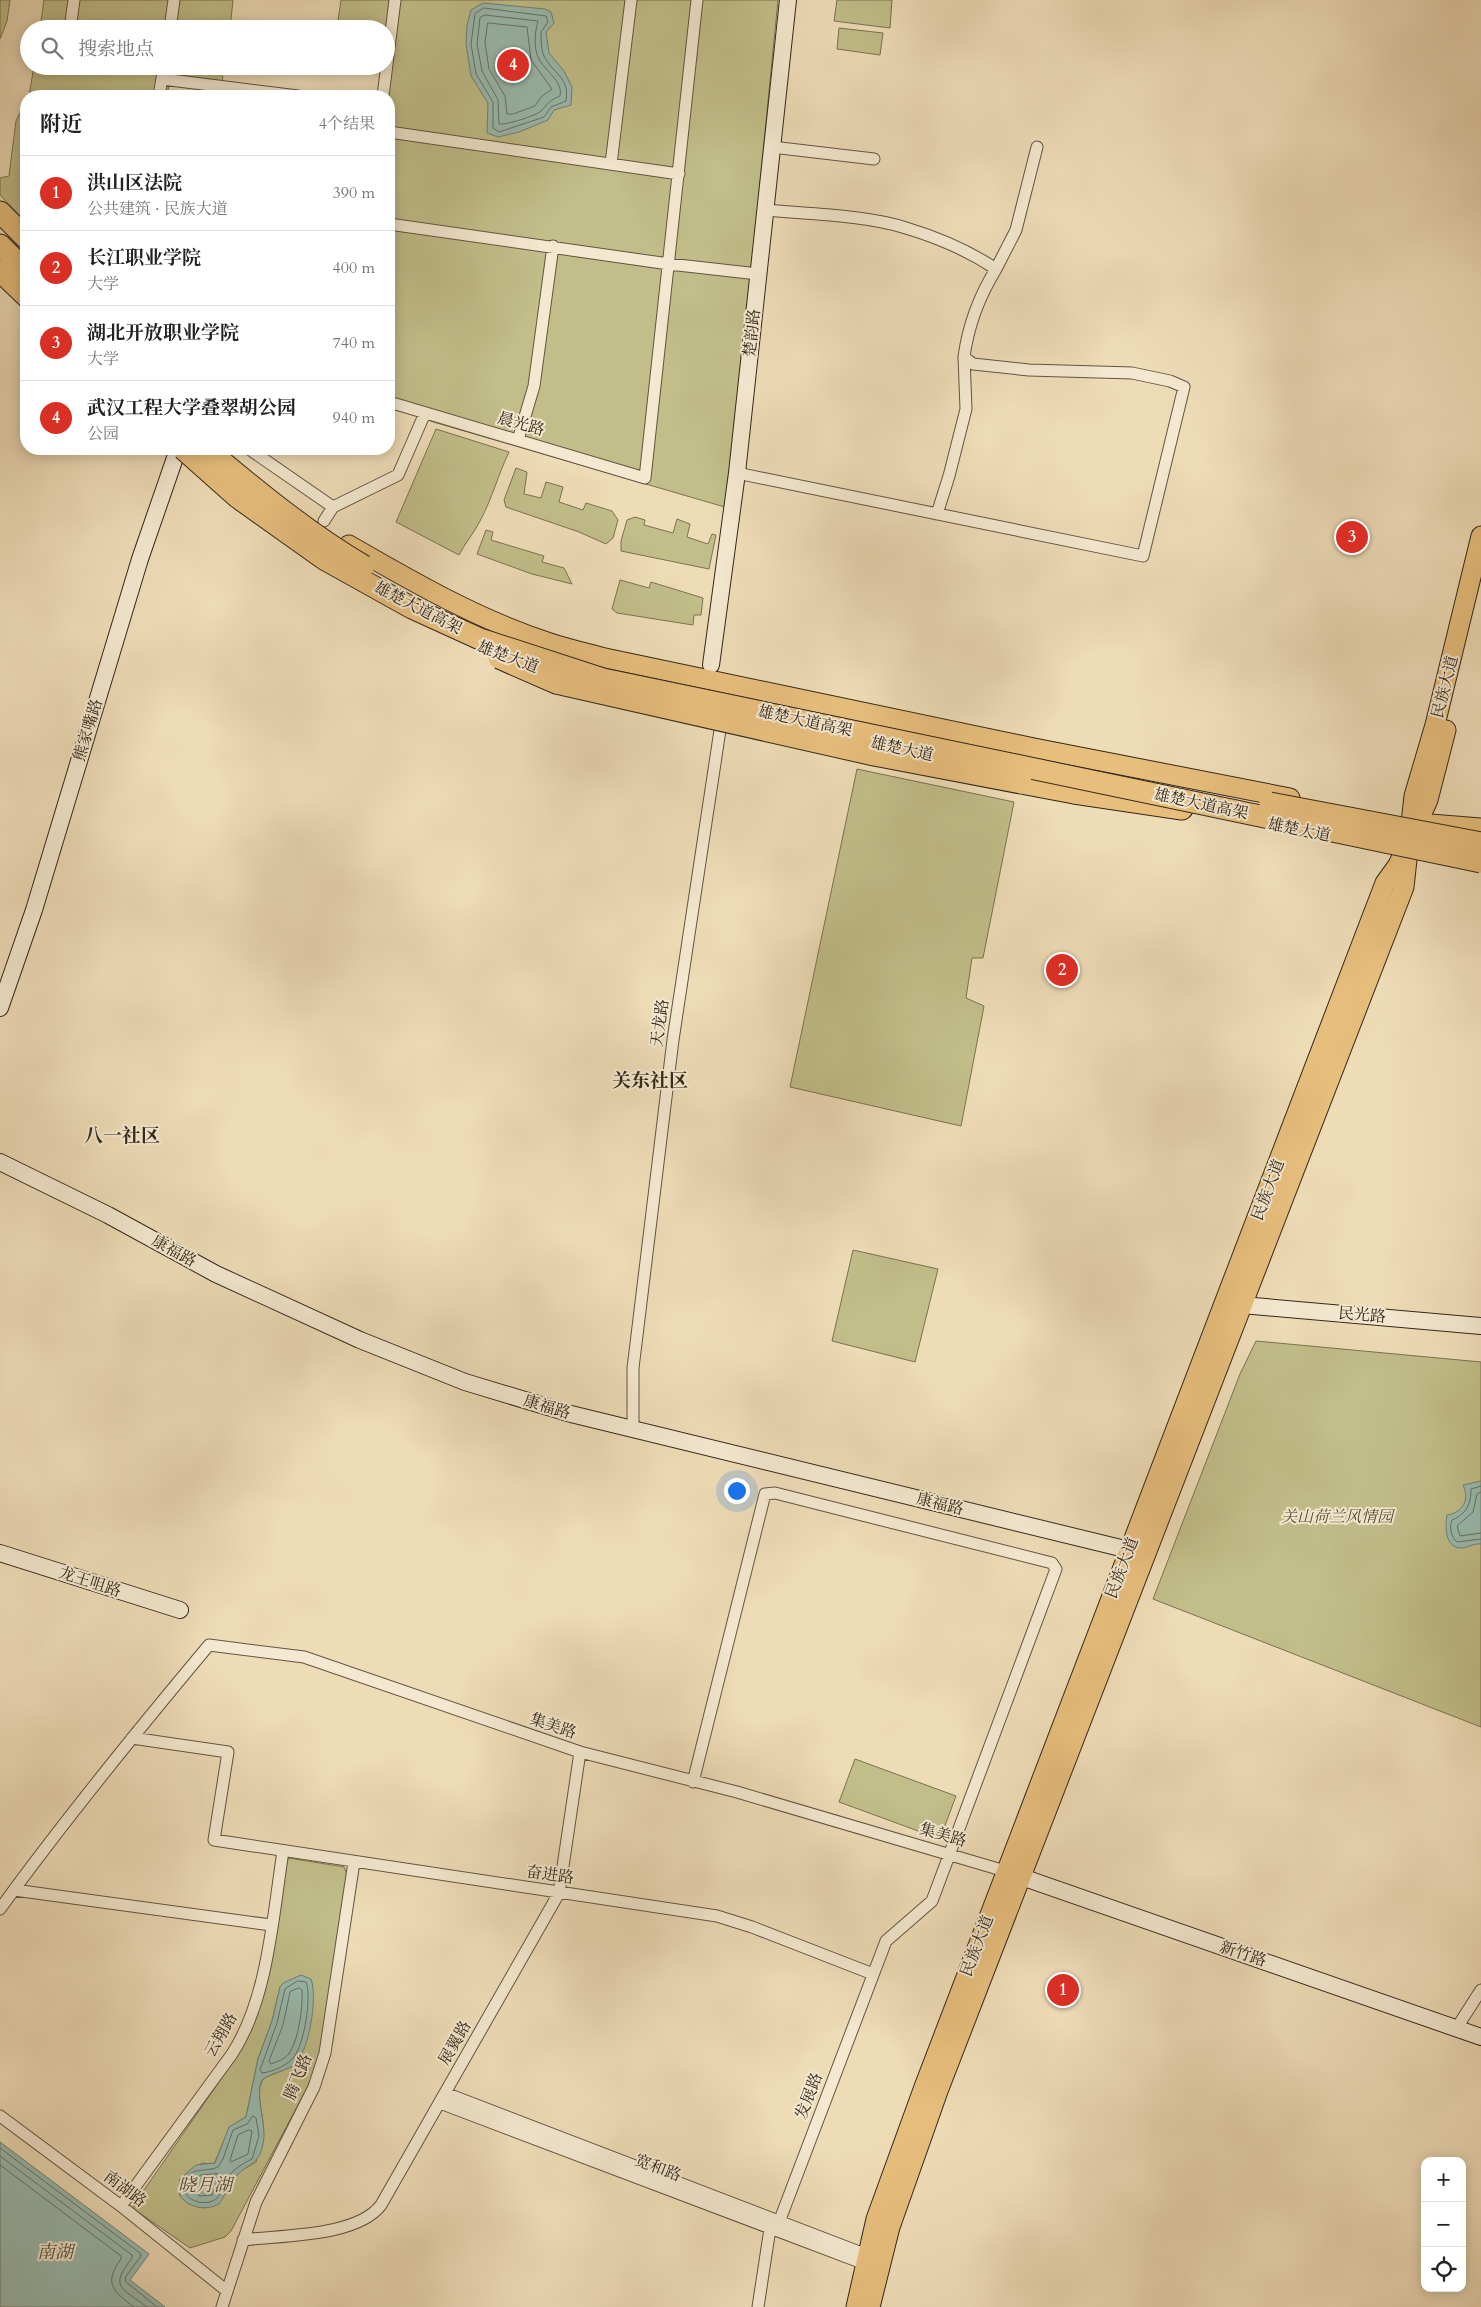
<!DOCTYPE html>
<html lang="zh">
<meta charset="utf-8">
<style>
body{margin:0;font-family:Cardo,"Noto Serif SC",serif;background:#f2f2f2;color:#222}
.controls{position:absolute;right:15px;bottom:15px;display:grid;overflow:hidden;border-radius:10px;box-shadow:0 2px 12px #0003}
.controls button{width:45px;height:45px;display:grid;place-items:center;padding:0;border:0;border-bottom:1px solid #e0e0e0;background:#fff;color:#222;font:25px sans-serif}
.you{position:absolute;left:736px;top:1490px;width:18px;height:18px;margin:-12px;border:4px solid #fff;border-radius:50%;background:#1a73e8;box-shadow:0 0 0 8px #1a73e833}
.badge{display:grid;place-items:center;width:32px;height:32px;border-radius:50%;background:#d93025;color:#fff;font-size:16px;font-weight:700}
.pin{position:absolute;translate:-50% -50%;border:2px solid #fff;box-shadow:0 1px 5px #0006}
.list{margin:0;padding:0;list-style:none}
h2{display:flex;justify-content:space-between;align-items:center;height:65px;margin:0;padding:0 20px;font-size:21px}
h2 small{font-size:16px;font-weight:400;color:#767676}
.list li{display:grid;grid-template-columns:32px 1fr auto;gap:15px;align-items:center;box-sizing:border-box;height:75px;padding:0 20px;border-top:1px solid #e0e0e0}
.list b{display:block;font-size:19px;white-space:nowrap}
.list p{margin:0;font-size:16px;white-space:nowrap;color:#767676}
.list em{font-size:16px;font-style:normal;color:#767676}
.icon{flex:none;width:28px;height:28px;fill:none;stroke:currentColor;stroke-width:2;stroke-linecap:round;stroke-linejoin:round}
.map{position:relative;flex:none;width:1481px;height:2307px;overflow:hidden}
.search{position:absolute;background:#fff;box-shadow:0 2px 12px #0003;left:20px;top:20px;width:375px;height:55px;display:flex;align-items:center;gap:12px;box-sizing:border-box;padding:0 18px;border-radius:28px;color:#767676;font-size:19px}
.panel{position:absolute;background:#fff;box-shadow:0 2px 12px #0003;left:20px;top:90px;width:375px;height:365px;border-radius:20px}
.map>svg:first-child{display:block}
.green{fill:#c1be89;stroke:#7a7252;fill-rule:evenodd}
.water{fill:#99bbb0;stroke:#708074}
.lines{fill:none;stroke-linecap:round;stroke-linejoin:round}
.shore{stroke:#667165;stroke-width:1}
.street-casing{stroke:#625441;stroke-width:13}
.secondary-casing{stroke:#33271a;stroke-width:18}
.primary-casing{stroke:#33271a;stroke-width:21}
.highway-casing{stroke:#33271a;stroke-width:23}
.street{stroke:#f4e8d0;stroke-width:11}
.secondary{stroke:#f4e8d0;stroke-width:16}
.primary{stroke:#e7be7c;stroke-width:19}
.highway{stroke:#e7be7c;stroke-width:21}
.highway-bridge-casing{stroke:#33271a;stroke-width:23;stroke-linecap:butt}
.highway-bridge{stroke:#e7be7c;stroke-width:21}
.labels{text-anchor:middle;dominant-baseline:central;stroke-width:4;stroke-linejoin:round;paint-order:stroke}
.street-label{font-size:16px;fill:#33271a;stroke:#f4e8d0}
.park-label{font-size:16px;font-style:italic;fill:#564d36;stroke:#f4e8d0}
.water-label{font-size:18px;font-style:italic;fill:#4c4c40;stroke:#f4e8d0}
.quarter-label{font-size:19px;font-weight:bold;fill:#33271a;stroke:#f4e8d0}
</style>
<div class="map">
<svg width="1481" height="2307" viewBox="0 0 1481 2307">
<rect width="100%" height="100%" fill="#eedcb7"/>
<filter id="stains"><feTurbulence type="fractalNoise" baseFrequency=".004" numOctaves="4"/><feColorMatrix values="0 0 0 0 .2 0 0 0 0 .09 0 0 0 0 .02 0 0 0 .5 -.17"/></filter>
<radialGradient id="worn" r=".72"><stop offset=".6" stop-color="#630" stop-opacity="0"/><stop offset="1" stop-color="#630" stop-opacity=".3"/></radialGradient>
<path class="green" d="M0,0H10L7,21L0,39Z
M44,0H233L230,29H40Z
M341,0H778L728,508L430,421L425,412L389,402V96H383L391,27L338,21Z
M837,0H892L890,28L834,21Z
M839,28L883,33L880,55L837,49Z
M34,66H205L214,67L223,77L221,86L170,80L167,96H29Z
M26,101V222L0,195V178L9,176L16,121Z
M436,429L509,452C498,475 492,499 480,521C474,533 465,543 459,555L396,522Z
M516,468L527,472L524,494L541,498L546,482L563,487L559,502L583,510L586,503L612,511L618,520L613,538L606,544L579,532L506,507L504,500Z
M635,517L645,520L644,525L673,533L677,519L690,524L687,537L708,544L712,534L716,535L709,569L621,551V541L627,520Z
M486,530L493,532L491,540L544,556L542,562L564,568L572,584L532,574L477,554Z
M620,580L649,588L651,582L703,598L701,615H694L693,625L617,613L612,609Z
M857,769L1014,802L983,958H972L966,998L984,1006L961,1126L790,1087Z
M853,1250L938,1269L915,1362L832,1341Z
M1256,1341L1481,1362V1727L1153,1599L1240,1374Z
M855,1759L956,1796L940,1839L839,1802Z
M289,1858L344,1867L347,1874L322,2043L317,2064L307,2088L231,2231L225,2237L190,2248L135,2210L133,2206L239,2053C270,1996 274,1927 285,1864ZM280,1987L302,2053C292,2073 266,2073 262,2081C255,2095 264,2114 263,2128C262,2139 258,2151 256,2162L239,2172L230,2182L226,2193L204,2208L189,2204L180,2196V2179L202,2163L214,2164L223,2143L236,2123L246,2117L258,2059L272,2021Z"/>
<path class="water" d="M483,3L545,9L551,12L554,23L546,32L549,53L564,71L572,87L571,105L554,110L548,120L519,132L498,137L487,133L488,103L471,76L466,44L467,25L471,10Z
M1481,1481V1544C1474,1543 1468,1548 1461,1548C1445,1548 1445,1527 1447,1515C1463,1513 1470,1499 1463,1485Z
M301,1975L311,1979C318,1997 309,2054 293,2066C286,2070 265,2076 262,2080C255,2092 265,2123 264,2137C261,2168 247,2161 232,2181C226,2188 225,2197 219,2204C206,2211 189,2208 180,2196V2179L196,2165L215,2163L229,2127L246,2117L258,2059L272,2021L280,1987L283,1983Z
M0,2142L149,2254L130,2280L165,2307H0Z"/>
<g class="lines">
<path class="shore" d="M484,8L546,16L548,22L541,32C541,39 541,49 544,56C553,74 570,77 566,101L551,107L544,117L499,132L493,128V102L476,74L471,44L475,14Z
M485,15L538,21C535,32 533,48 539,59C546,72 563,81 560,96C548,101 549,103 541,111C535,116 507,125 499,124L498,100L482,71L477,44L480,18Z
M488,23L527,27L531,60L552,89L541,97L535,106L513,114H507L505,96L489,69L485,43Z
M1481,1486L1471,1489C1471,1503 1467,1514 1452,1520C1449,1527 1451,1537 1457,1542L1481,1539
M1481,1492L1477,1494L1473,1512L1457,1526L1460,1536L1481,1533
M298,1981L306,1982C312,1997 304,2046 293,2058C286,2066 272,2072 262,2073L260,2070L277,2023L285,1989Z
M299,1988L302,1990C303,2006 299,2038 290,2052C287,2058 277,2062 271,2064L269,2061L283,2025L290,1992Z
M253,2116L256,2118L259,2136L252,2159C240,2165 229,2172 223,2184C221,2189 221,2194 217,2198C208,2207 188,2202 184,2191C186,2163 202,2174 218,2167L223,2159L233,2130L247,2124Z
M249,2130L252,2131L248,2154L231,2162L230,2160L238,2135Z
M0,2148L140,2253L141,2256L126,2276L125,2281L157,2307
M0,2156L132,2255V2258C109,2288 121,2287 147,2307
M0,2165L121,2256V2259C103,2284 113,2291 134,2307
M218,2174L220,2178L212,2195L200,2196L190,2191L191,2183L201,2175Z"/>
<defs>
<path id="street" d="M70,29L74,0
M170,29L174,0
M144,66L163,69
M162,79L298,96
M159,96L164,66
M383,96L395,0
M389,132L679,174
M772,147L874,159
M611,164L631,0
M389,224L669,264L758,274
M996,269L1016,230L1037,147
M389,402L645,478L697,0
M518,440L534,386L553,246
M249,449L333,507
M737,473L1143,556L1184,387L1170,381L1132,373L1029,370L973,364L964,357C968,327 980,295 996,269C969,251 936,237 906,228C866,215 808,214 765,210
M937,514L949,476L966,409L964,357
M324,521L333,507L398,475L425,413
M633,1429V1368L673,1040L722,717
M132,1738L228,1752L214,1840L717,1916L752,1927L873,1974
M693,1782L765,1494L775,1493L1052,1563L1056,1569L932,1901L886,1941L776,2230
M14,1890L271,1925
M0,1909C66,1818 137,1731 209,1645L304,1657L580,1752L737,1792L1005,1871
M1456,2029L1481,1990
M445,2093L867,2255
M440,2103L865,2264
M0,2116L121,2206L227,2291
M121,2206L232,2054C268,1999 273,1915 283,1851
M243,2240C281,2235 357,2237 381,2205L559,1893L580,1752
M222,2307L256,2202L314,2087L325,2053L354,1862
M758,2307L771,2222"/>
<path id="secondary" d="M711,665L737,473L788,0
M0,1008L34,910L140,559L177,452
M0,1162L108,1215L216,1274L360,1340L465,1382L571,1414L1129,1550
M1242,1305L1481,1326
M0,1553L180,1610
M1010,1873L1481,2037"/>
<path id="primary" d="M349,545C413,582 479,620 550,643C568,649 587,653 605,658L1034,748L1290,798
M1418,823L1481,828
M856,2307L876,2219L924,2087L1385,883L1398,865L1428,800L1446,730
M870,2307L890,2227L938,2091L1404,887L1414,796L1435,725L1481,536"/>
<path id="highway" d="M0,212L26,238
M0,245L26,271
M0,271L26,296
M1021,783L1074,793L1182,809"/>
</defs>
<use href="#street" class="street-casing"/>
<use href="#secondary" class="secondary-casing"/>
<use href="#primary" class="primary-casing"/>
<use href="#highway" class="highway-casing"/>
<use href="#street" class="street"/>
<use href="#secondary" class="secondary"/>
<use href="#primary" class="primary"/>
<use href="#highway" class="highway"/>
<defs>
<path id="highway-bridge" d="M183,449L237,497L324,559L412,608L480,639L603,679L1481,862
M207,449C257,491 308,533 364,566
M499,658L556,683L874,755L1021,783
M1270,803L1481,843"/>
</defs>
<use href="#highway-bridge" class="highway-bridge-casing"/>
<use href="#highway-bridge" class="highway-bridge"/>
</g>
<g class="labels">
<g class="street-label">
<text transform="translate(752 333) rotate(-84)">楚韵路</text>
<text transform="translate(521 424) rotate(16)">晨光路</text>
<text transform="translate(418 608) rotate(27)">雄楚大道高架</text>
<text transform="translate(508 657) rotate(20)">雄楚大道</text>
<text transform="translate(1445 687) rotate(-76)">民族大道</text>
<text transform="translate(805 721) rotate(12)">雄楚大道高架</text>
<text transform="translate(88 730) rotate(-73)">熊家嘴路</text>
<text transform="translate(902 749) rotate(12)">雄楚大道</text>
<text transform="translate(1201 804) rotate(12)">雄楚大道高架</text>
<text transform="translate(1299 830) rotate(11)">雄楚大道</text>
<text transform="translate(660 1023) rotate(-82)">天龙路</text>
<text transform="translate(1268 1190) rotate(-69)">民族大道</text>
<text transform="translate(174 1251) rotate(29)">康福路</text>
<text transform="translate(1362 1315) rotate(5)">民光路</text>
<text transform="translate(547 1407) rotate(17)">康福路</text>
<text transform="translate(940 1504) rotate(14)">康福路</text>
<text transform="translate(1122 1568) rotate(-69)">民族大道</text>
<text transform="translate(90 1582) rotate(18)">龙王咀路</text>
<text transform="translate(553 1726) rotate(19)">集美路</text>
<text transform="translate(943 1835) rotate(16)">集美路</text>
<text transform="translate(550 1875) rotate(8)">奋进路</text>
<text transform="translate(977 1946) rotate(-69)">民族大道</text>
<text transform="translate(1243 1954) rotate(19)">新竹路</text>
<text transform="translate(221 2035) rotate(-60)">云翔路</text>
<text transform="translate(455 2043) rotate(-60)">展翼路</text>
<text transform="translate(298 2077) rotate(-68)">腾飞路</text>
<text transform="translate(809 2096) rotate(-69)">发展路</text>
<text transform="translate(658 2168) rotate(21)">宽和路</text>
<text transform="translate(125 2189) rotate(37)">南湖路</text>
</g>
<g class="park-label">
<text x="1337" y="1517">关山荷兰风情园</text>
</g>
<g class="water-label">
<text x="205" y="2185">晓月湖</text>
<text x="55" y="2252">南湖</text>
</g>
<g class="quarter-label">
<text x="650" y="1081">关东社区</text>
<text x="122" y="1136">八一社区</text>
</g>
</g>
<rect width="100%" height="100%" filter="url(#stains)"/>
<rect width="100%" height="100%" fill="url(#worn)"/>
</svg>
<div class="controls">
<button>+</button>
<button>−</button>
<button><svg class="icon" aria-label="locate" viewBox="0 0 24 24"><circle cx="12" cy="12" r="6"/><path d="M12 2v4M12 18v4M2 12h4M18 12h4"/></svg></button>
</div>
<div class="you"></div>
<div class="pin badge" style="left:1063px;top:1990px">1</div>
<div class="pin badge" style="left:1062px;top:970px">2</div>
<div class="pin badge" style="left:1352px;top:537px">3</div>
<div class="pin badge" style="left:513px;top:65px">4</div>
<div class="search"><svg class="icon" aria-label="search" viewBox="0 0 24 24"><circle cx="10" cy="10" r="6"/><path d="M15 15l6 6"/></svg>搜索地点</div>
<section class="panel">
<h2>附近<small>4个结果</small></h2>
<ul class="list">
<li><span class="badge">1</span><div><b>洪山区法院</b><p>公共建筑 · 民族大道</p></div><em>390 m</em></li>
<li><span class="badge">2</span><div><b>长江职业学院</b><p>大学</p></div><em>400 m</em></li>
<li><span class="badge">3</span><div><b>湖北开放职业学院</b><p>大学</p></div><em>740 m</em></li>
<li><span class="badge">4</span><div><b>武汉工程大学叠翠胡公园</b><p>公园</p></div><em>940 m</em></li>
</ul>
</section>
</div>
